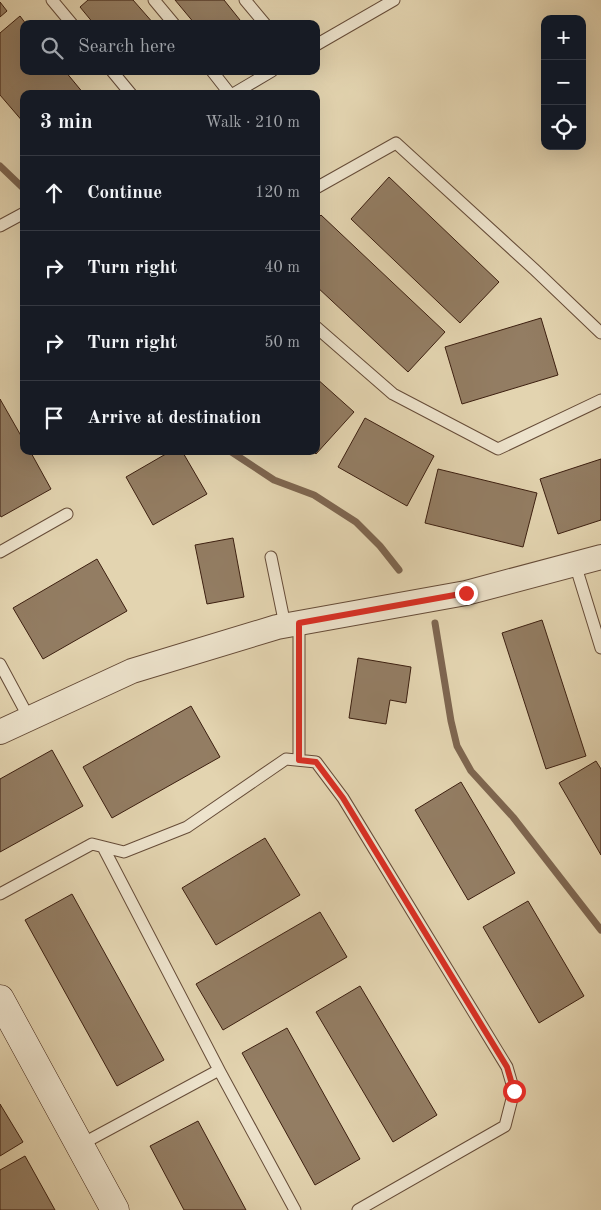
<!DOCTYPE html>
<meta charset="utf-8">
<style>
body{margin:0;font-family:"Old Standard TT",serif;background:#242831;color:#f1f3f6}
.controls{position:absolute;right:15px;top:15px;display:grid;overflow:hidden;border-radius:10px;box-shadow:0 5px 20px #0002}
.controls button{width:45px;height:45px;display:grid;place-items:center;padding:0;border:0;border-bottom:1px solid #363941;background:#171b24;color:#f1f3f6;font:25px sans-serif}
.stop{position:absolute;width:15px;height:15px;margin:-11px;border:4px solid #d93025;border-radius:50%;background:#fff}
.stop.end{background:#d93025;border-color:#fff;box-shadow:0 1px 5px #0008}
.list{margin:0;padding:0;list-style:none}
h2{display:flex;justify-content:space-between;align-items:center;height:65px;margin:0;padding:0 20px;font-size:21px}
h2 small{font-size:16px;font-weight:400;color:#9ea1a6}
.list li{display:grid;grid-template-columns:32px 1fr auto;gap:15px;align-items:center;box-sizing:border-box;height:75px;padding:0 20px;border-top:1px solid #363941}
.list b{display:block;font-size:19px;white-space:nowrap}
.list em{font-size:16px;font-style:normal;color:#9ea1a6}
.icon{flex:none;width:28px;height:28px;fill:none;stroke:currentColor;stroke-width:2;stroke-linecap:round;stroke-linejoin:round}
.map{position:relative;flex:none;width:601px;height:1210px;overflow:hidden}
.search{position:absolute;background:#171b24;box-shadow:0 5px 20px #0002;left:20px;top:20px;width:300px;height:55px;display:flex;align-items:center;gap:12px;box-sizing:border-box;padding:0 18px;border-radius:10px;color:#9ea1a6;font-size:19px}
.panel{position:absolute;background:#171b24;box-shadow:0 5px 20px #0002;left:20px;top:90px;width:300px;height:365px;border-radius:10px}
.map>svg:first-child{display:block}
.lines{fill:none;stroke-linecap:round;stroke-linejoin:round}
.stream{stroke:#7e6650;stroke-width:7}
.building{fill:#937d63;stroke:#3c1f10}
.lane-casing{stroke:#664c38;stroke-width:13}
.street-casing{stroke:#664c38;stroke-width:26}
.secondary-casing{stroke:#3c1f10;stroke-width:29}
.lane{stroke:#ede3cc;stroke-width:11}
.street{stroke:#ede3cc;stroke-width:24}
.secondary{stroke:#ede3cc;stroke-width:28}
.route{stroke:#d93025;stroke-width:6}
</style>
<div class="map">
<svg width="601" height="1210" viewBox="0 0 601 1210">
<rect width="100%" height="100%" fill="#e3d4b0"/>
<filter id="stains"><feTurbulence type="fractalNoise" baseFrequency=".004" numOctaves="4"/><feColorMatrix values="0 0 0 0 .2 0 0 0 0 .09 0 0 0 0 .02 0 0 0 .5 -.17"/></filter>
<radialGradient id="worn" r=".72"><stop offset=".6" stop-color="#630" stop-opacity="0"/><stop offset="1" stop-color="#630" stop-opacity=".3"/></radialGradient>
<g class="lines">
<path class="stream" d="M0,166L22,187
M230,451L274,480L314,495L356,522L380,546L399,570
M435,623L451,721L457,746L471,771L513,817L601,930"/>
</g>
<path class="building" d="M88,0H133L154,24H94L80,7Z
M175,0H224L240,20L235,24H195Z
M0,2L7,11L0,17Z
M20,16L26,24H24V71H65L84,94H24V123L0,95V33Z
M389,177L499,282L460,323L351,219Z
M321,215L445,332L408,372L316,286V220Z
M541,318L558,375L462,404L445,347Z
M316,378L354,412L316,454L313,451H316Z
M0,399L24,441V451H30L51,489L1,517L0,515Z
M365,418L434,456L407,506L338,467Z
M171,451H182L207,494L153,525L126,477Z
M601,459V520L558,534L540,479Z
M438,469L537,493L523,547L425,523Z
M233,538L244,597L207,604L195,545Z
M97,559L127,611L43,659L13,608Z
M542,620L586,756L546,769L502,633Z
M358,658L411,667L406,703L390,700L386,724L349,718Z
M191,706L220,757L112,818L83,767Z
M52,750L83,806L0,852V779Z
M596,761L601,769V855L559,783Z
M461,782L515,873L468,900L415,810Z
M265,838L300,895L216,945L182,888Z
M72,894L164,1060L117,1086L25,920Z
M528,901L584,996L539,1023L483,927Z
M320,912L347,957L223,1030L196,984Z
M360,986L437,1115L393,1142L316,1012Z
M287,1028L360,1159L315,1185L242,1053Z
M0,1104L23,1142L0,1156Z
M198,1121L246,1210H184L150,1146Z
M25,1156L55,1210H0V1170Z"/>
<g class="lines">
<defs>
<path id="lane" d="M52,0L72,24
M154,0L174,24
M245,0L265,24
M316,45L394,0
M112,71L131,94
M212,71L230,94
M233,94L272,71
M316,188L396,143L535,270L601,333
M0,226L24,213
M316,327L393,394L498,449L601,400
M0,552L67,514
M271,557L285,625
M575,564L601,648
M0,664L29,718
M299,760V623
M103,847L219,1070
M0,894L92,844L124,852L187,827L286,759L316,762L343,798L507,1067L514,1091L505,1126L358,1210
M80,1145L219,1070L295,1210"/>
<path id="street" d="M0,732L132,671L277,627L466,593L601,557"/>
<path id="secondary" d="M0,999L115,1210"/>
</defs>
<use href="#lane" class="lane-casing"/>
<use href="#street" class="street-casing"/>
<use href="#secondary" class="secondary-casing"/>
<use href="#lane" class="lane"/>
<use href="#street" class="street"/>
<use href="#secondary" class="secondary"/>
</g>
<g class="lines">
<path class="route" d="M466,593L299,623V760L316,762L343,798L507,1067L514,1091"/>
</g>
<rect width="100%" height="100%" filter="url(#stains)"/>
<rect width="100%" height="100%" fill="url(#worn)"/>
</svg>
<div class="controls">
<button>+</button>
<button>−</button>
<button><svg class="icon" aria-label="locate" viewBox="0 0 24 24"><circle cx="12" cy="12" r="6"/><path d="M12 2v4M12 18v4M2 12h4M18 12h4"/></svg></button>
</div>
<div class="stop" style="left:514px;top:1091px"></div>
<div class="stop end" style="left:466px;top:593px"></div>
<div class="search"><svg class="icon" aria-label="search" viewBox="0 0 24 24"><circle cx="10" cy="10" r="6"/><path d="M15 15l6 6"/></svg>Search here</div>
<section class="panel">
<h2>3 min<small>Walk · 210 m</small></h2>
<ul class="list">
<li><svg class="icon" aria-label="ahead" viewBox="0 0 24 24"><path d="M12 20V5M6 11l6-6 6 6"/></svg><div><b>Continue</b></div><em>120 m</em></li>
<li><svg class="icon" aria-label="right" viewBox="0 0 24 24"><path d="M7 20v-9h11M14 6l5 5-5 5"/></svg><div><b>Turn right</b></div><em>40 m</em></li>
<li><svg class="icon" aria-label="right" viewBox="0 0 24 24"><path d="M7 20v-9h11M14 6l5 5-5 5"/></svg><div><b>Turn right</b></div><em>50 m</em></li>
<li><svg class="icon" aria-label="arrive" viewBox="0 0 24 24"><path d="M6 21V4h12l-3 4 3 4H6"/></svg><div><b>Arrive at destination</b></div></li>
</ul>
</section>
</div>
